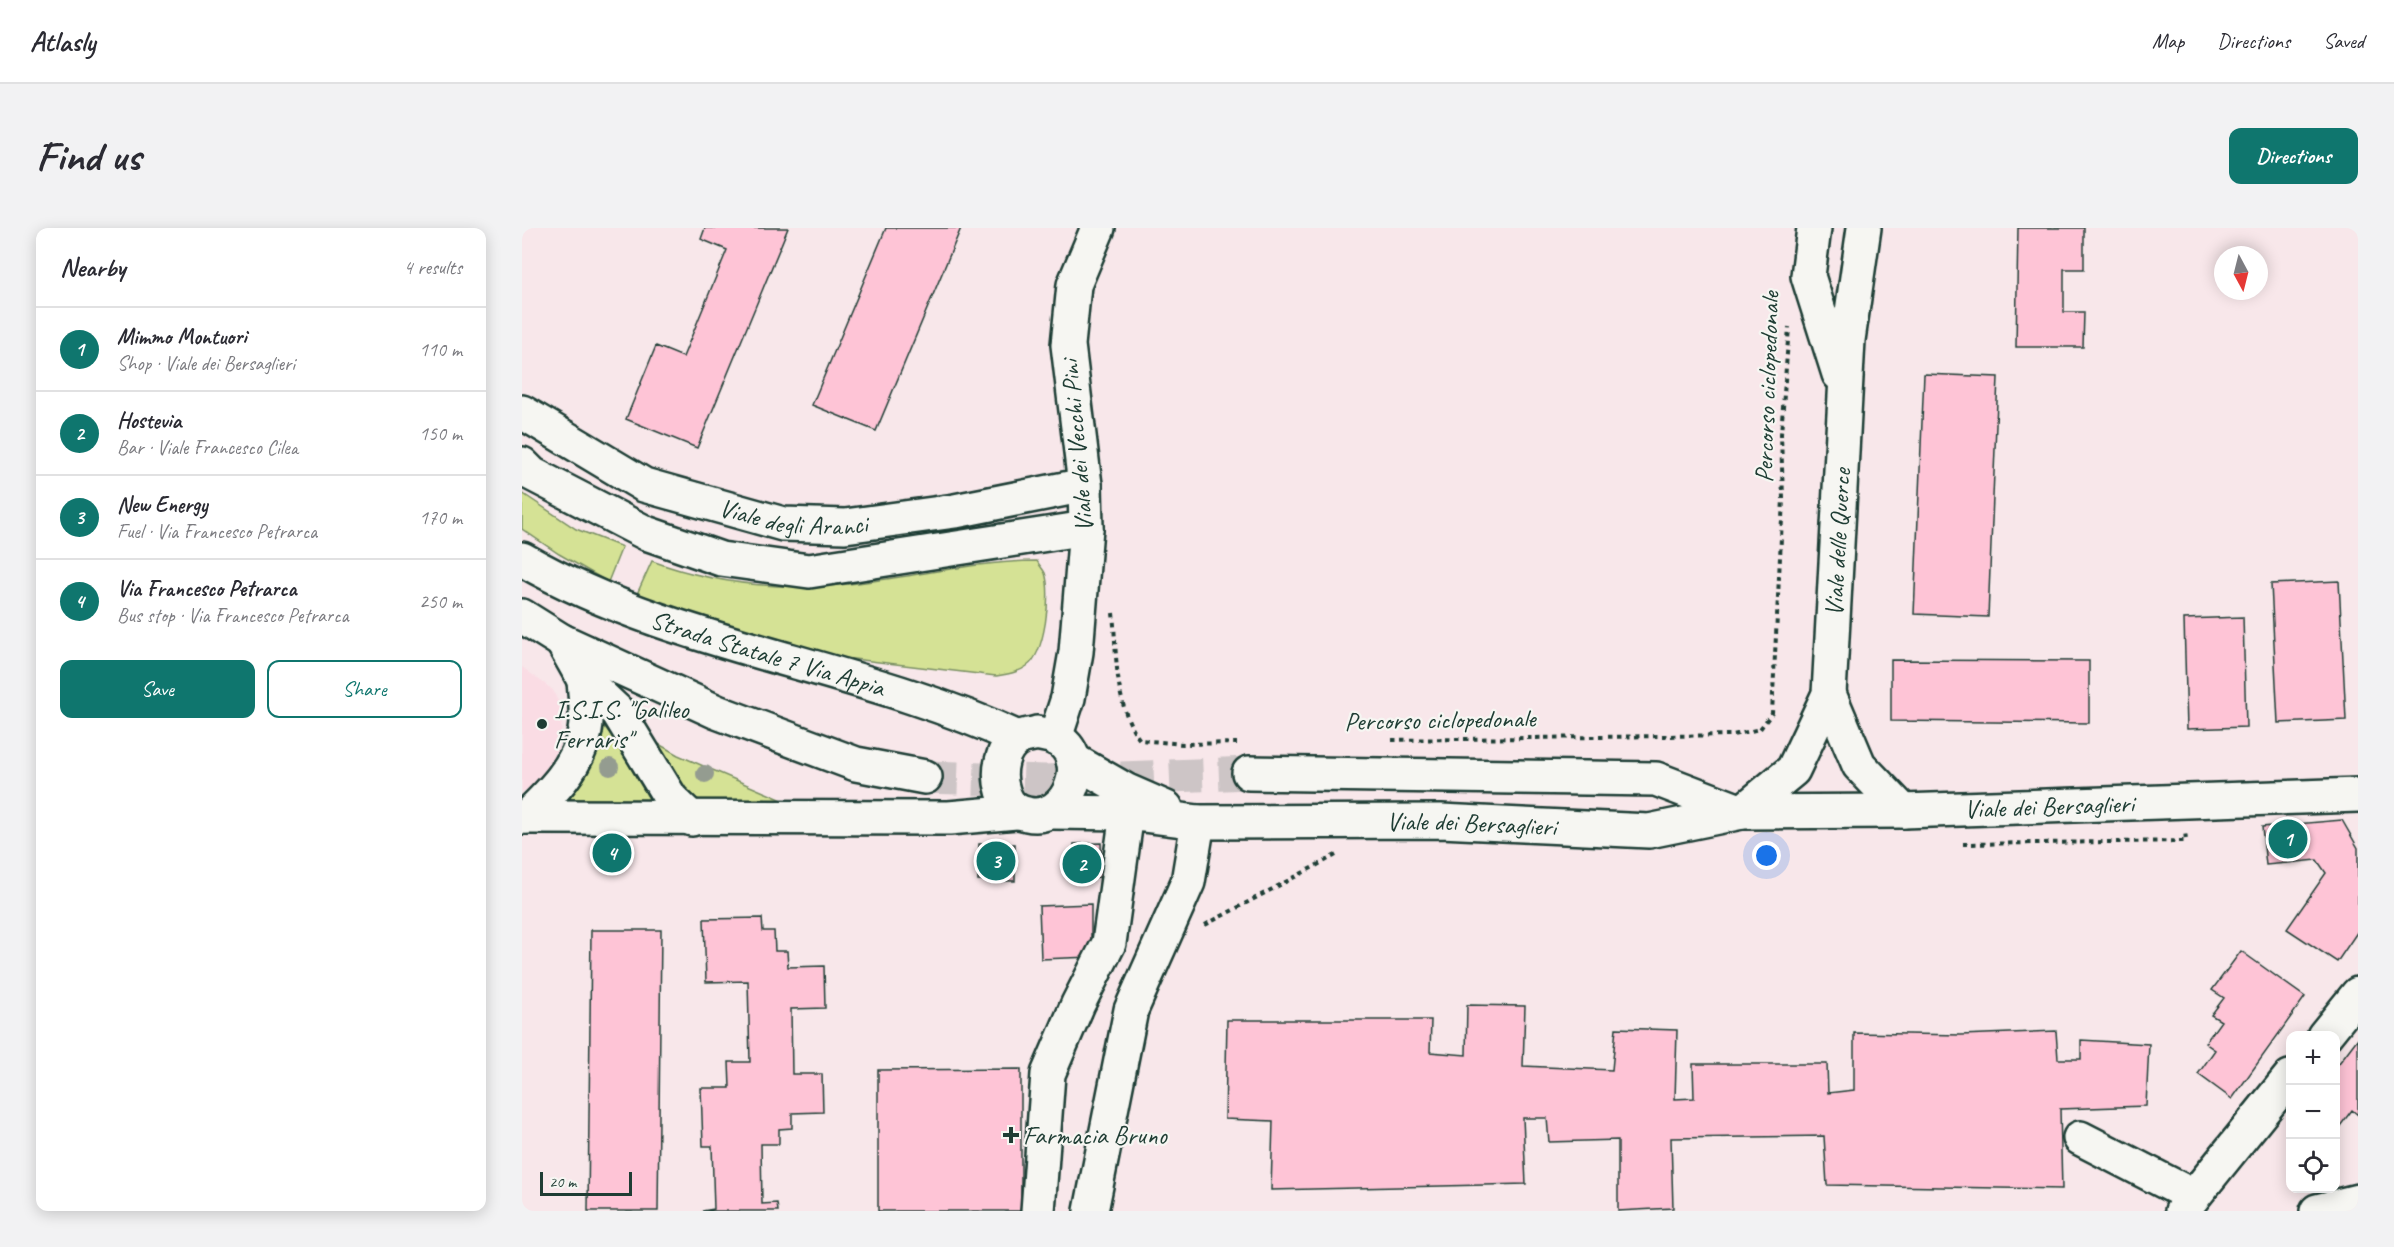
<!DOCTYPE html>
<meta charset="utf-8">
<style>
body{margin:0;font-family:Caveat,sans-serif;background:#f2f2f3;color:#2b2b33}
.controls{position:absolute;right:18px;bottom:18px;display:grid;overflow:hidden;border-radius:12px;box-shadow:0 3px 15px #0003}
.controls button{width:54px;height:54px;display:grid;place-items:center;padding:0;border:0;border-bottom:2px solid #e1e1e2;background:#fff;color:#2b2b33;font:30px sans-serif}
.compass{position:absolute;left:1692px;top:18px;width:54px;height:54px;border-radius:50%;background:#fff;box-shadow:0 3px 15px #0003;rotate:173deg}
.scale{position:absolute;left:18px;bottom:15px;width:92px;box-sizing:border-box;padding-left:6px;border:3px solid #1f3d34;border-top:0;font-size:16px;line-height:21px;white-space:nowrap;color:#1f3d34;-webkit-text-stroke:4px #f6f6f2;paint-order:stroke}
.you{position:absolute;left:1245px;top:628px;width:21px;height:21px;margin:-15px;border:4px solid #fff;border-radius:50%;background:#1a73e8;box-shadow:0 0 0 9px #1a73e833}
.badge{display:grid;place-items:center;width:39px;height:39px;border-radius:50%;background:#0f766e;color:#fff;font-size:20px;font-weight:700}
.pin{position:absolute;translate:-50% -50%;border:3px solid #fff;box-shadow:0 2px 6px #0006}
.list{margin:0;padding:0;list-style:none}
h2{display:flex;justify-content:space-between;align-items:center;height:78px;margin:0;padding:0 24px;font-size:26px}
h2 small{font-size:20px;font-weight:400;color:#7c7c81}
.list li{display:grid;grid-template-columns:39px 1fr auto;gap:18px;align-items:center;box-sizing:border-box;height:84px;padding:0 24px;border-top:2px solid #e1e1e2}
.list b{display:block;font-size:22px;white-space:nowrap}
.list p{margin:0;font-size:20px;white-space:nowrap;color:#7c7c81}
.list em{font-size:20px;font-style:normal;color:#7c7c81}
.actions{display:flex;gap:12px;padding:18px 24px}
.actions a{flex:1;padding:14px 0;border:2px solid #0f766e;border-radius:12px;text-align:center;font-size:21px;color:#0f766e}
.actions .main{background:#0f766e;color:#fff}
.icon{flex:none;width:33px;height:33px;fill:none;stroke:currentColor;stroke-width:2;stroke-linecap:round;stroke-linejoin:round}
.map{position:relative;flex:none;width:1836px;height:983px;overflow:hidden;border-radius:12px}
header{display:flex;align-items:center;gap:36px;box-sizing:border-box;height:84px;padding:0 30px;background:#fff;border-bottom:2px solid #e1e1e2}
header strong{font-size:28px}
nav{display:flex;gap:33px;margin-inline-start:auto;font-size:21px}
.intro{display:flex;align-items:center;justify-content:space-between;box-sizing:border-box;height:144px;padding:0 36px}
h1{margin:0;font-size:42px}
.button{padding:15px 27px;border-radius:12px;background:#0f766e;color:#fff;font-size:21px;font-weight:700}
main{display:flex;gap:36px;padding:0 36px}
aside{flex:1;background:#fff;border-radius:12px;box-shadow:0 3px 15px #0003}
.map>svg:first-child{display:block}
.built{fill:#fadce4}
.green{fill:#d5e295;stroke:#7a9064;stroke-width:1.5}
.building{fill:#fec4d6;stroke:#1f3d34;stroke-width:1.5}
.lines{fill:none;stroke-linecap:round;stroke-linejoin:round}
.major-tunnel{stroke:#cdc5c6;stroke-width:33;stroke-dasharray:33 16;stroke-linecap:butt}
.minor-casing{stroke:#1f3d34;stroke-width:38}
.major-casing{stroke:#1f3d34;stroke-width:38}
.path{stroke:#1f3d34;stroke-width:4;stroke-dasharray:4.5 4.5;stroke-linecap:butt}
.minor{stroke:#f6f6f2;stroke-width:33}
.major{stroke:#f6f6f2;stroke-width:33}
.tree{fill:#949c90}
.poi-dot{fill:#1f3d34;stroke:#f6f6f2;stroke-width:2}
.labels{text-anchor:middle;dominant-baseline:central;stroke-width:4.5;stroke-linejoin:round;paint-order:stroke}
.street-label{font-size:26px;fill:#1f3d34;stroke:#f6f6f2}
.poi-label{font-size:26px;fill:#1f3d34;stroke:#f6f6f2;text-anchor:start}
</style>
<header>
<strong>Atlasly</strong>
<nav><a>Map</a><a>Directions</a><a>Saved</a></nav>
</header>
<div class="intro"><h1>Find us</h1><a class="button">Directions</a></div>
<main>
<aside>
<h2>Nearby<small>4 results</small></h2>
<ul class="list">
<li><span class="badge">1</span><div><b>Mimmo Montuori</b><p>Shop · Viale dei Bersaglieri</p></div><em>110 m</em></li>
<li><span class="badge">2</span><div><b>Hostevia</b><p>Bar · Viale Francesco Cilea</p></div><em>150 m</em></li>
<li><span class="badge">3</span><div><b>New Energy</b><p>Fuel · Via Francesco Petrarca</p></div><em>170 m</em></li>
<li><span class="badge">4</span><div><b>Via Francesco Petrarca</b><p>Bus stop · Via Francesco Petrarca</p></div><em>250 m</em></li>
</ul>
<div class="actions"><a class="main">Save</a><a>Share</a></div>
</aside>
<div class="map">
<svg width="1836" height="983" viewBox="0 0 1836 983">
<rect width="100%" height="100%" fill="#f8e7ea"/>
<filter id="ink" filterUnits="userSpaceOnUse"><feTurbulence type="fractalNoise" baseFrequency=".0167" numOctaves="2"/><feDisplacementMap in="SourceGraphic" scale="12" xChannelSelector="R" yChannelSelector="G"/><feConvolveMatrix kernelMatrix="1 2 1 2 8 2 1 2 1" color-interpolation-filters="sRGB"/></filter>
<g filter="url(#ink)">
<path class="built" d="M0,439L31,462L40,483L39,509L30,535L16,555L0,564Z"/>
<path class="green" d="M0,265L54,301L100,319L86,354L37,326L0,301Z
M130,333C201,359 277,364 351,353C406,346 459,333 515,333C517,337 521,341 523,345C530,365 523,426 505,438C496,445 485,446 474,448L315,429L140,380L115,366Z
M72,486L91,509L130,576L40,579C70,545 77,531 72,486Z
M126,510L156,527L272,577L168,576Z"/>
<path class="building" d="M183,0H266L175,220L104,191L134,118L161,129L205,22L179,11Z
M364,0H439L354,203L290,177Z
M1496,0H1562V41H1542V84H1562L1561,119H1494Z
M1402,146L1476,149L1466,389L1392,386Z
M1817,353L1824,492L1756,495L1749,356Z
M1721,389L1724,499L1665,501L1662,391Z
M1369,432L1567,433V495L1369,493Z
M1820,592L1836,620V703L1815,734L1765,701L1804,645L1795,632L1744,637L1740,599Z
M579,615L580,649L553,650L552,616Z
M457,616H493V653L456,652Z
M569,676V729L519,731L517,678Z
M240,690L241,703H252L253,723H265L266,739L302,738L303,780L269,781L270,846H300L301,884L270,885V900L257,901V916H239L240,976L255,975L256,983H180L192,981L190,918H181L179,860H208L207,834H228L226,753L184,754L182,691Z
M69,702H139L136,983H66Z
M1719,723L1783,769L1710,871L1676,846L1693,822L1683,815L1699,793L1689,787L1702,770L1690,762Z
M945,777L1003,778L1001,838L1090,842L1094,800L1155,802L1153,871L1172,870L1171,836H1305L1306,865L1332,862V805L1439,807L1534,803L1536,831H1559V812L1627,816L1624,878L1538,881L1540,961L1305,957L1302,908L1149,910L1151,980L1096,983V912L1027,914L1025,890H1001L1004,956L749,962L751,893L703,891L705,792H909L908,824L944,827Z
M1836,810V887L1830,882L1815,902L1814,839Z
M499,841V983H356V842Z"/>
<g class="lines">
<path class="major-tunnel" d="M403,549L523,553L727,545"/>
<defs>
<g id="minor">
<path d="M1292,0L1286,48L1317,146"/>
<path id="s1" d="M0,184L122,257L261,296L323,298L433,283L563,257"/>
<path d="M0,236L10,246L124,305L199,331L287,343L564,300"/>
<path d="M1307,466L1337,537L1381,583"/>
<path d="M533,510L546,470L554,424L564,300L563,257L546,117L552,57L576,0"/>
<path id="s2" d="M1220,584L1271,542L1307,466L1326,112L1342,0"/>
<path d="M1802,808L1836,766"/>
<path d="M1558,910L1671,968"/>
<path d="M516,983L526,846L556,776L587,715L605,585"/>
<path d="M569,983L609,782L666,654L676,594"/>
<path d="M1660,983L1768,849"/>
<path d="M1795,983L1836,973"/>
</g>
<g id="major">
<path id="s3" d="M0,331C154,420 336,436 496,510"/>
<path d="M0,388L40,413L195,484L334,536L403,549"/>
<path d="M40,413L62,452L96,484L149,571L170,591"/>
<path d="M515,505C520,507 528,507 533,510C572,528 547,596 505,586C491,583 485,576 481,563C475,545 479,519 497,510C502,507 510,507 515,505Z"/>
<path d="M551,532L605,563L644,580"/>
<path d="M727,545L1134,551L1220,584"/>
<path id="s4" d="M530,584L605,585L676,594L919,593L1127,603L1220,584L1381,583L1836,567"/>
<path d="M0,589L427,590L494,584"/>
<path d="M4,589C29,565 56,539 63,503C66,487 63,468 62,452"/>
</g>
</defs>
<use href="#minor" class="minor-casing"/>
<use href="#major" class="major-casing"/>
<path class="path" d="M591,385C595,426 592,478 618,512L661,516L715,515
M870,512L1211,507L1238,501L1250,485L1261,271L1259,206L1267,99
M1441,616L1664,613L1663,603
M683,697L814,627"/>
<use href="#minor" class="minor"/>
<use href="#major" class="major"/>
</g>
<g class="tree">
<circle cx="88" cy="539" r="9"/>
<circle cx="183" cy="546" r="9"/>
</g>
</g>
<g class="poi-dot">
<circle cx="20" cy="496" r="6"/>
<path d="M486 898h6v6h6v6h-6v6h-6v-6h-6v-6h6z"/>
</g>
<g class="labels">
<g class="street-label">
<text transform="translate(1245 159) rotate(-88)">Percorso ciclopedonale</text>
<text transform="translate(555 218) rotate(-95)">Viale dei Vecchi Pini</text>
<text stroke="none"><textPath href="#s1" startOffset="296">Viale degli Aranci</textPath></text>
<text stroke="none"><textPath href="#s2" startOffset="302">Viale delle Querce</textPath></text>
<text stroke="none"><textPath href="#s3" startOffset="264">Strada Statale 7 Via Appia</textPath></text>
<text transform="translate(918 492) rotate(-1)">Percorso ciclopedonale</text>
<text stroke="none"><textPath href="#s4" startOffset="1000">Viale dei Bersaglieri</textPath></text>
<text stroke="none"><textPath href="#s4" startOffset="420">Viale dei Bersaglieri</textPath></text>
</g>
<g class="poi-label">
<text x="32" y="481">I.S.I.S. "Galileo<tspan x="32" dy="30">Ferraris"</tspan></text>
<text x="501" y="907">Farmacia Bruno</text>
</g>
</g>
</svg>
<div class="controls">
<button>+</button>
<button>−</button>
<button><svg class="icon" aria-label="locate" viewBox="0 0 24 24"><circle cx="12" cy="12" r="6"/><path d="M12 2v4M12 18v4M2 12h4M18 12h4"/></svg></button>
</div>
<svg class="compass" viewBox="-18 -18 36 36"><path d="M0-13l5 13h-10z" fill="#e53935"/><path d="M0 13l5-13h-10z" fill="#7c7c81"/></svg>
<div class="scale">20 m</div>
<div class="you"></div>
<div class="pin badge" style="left:1766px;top:611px">1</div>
<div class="pin badge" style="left:560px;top:636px">2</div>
<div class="pin badge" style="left:474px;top:633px">3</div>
<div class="pin badge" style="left:90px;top:625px">4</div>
</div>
</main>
